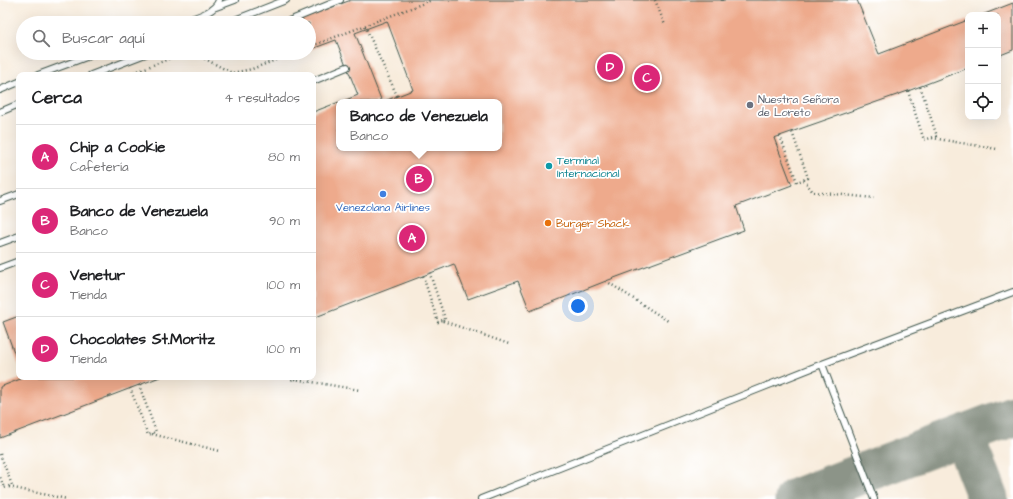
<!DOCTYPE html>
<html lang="es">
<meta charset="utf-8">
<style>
body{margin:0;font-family:"Architects Daughter",sans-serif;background:#f2f2f2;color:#202124}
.controls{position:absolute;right:12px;top:12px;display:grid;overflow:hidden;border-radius:8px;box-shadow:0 4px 16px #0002}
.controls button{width:36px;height:36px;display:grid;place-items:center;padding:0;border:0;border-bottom:1px solid #e0e0e0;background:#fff;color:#202124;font:20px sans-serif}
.you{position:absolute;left:578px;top:306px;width:14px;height:14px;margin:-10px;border:3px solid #fff;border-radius:50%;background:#1a73e8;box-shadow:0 0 0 6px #1a73e833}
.badge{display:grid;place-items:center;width:26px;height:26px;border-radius:50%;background:#db2777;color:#fff;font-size:13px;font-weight:700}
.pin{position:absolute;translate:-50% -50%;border:2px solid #fff;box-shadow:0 1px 4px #0006}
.popup{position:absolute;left:336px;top:99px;width:166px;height:52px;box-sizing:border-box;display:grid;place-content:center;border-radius:8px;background:#fff;filter:drop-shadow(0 1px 3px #0005);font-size:13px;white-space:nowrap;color:#757577}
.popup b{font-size:15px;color:#202124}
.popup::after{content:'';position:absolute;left:50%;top:100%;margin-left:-8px;border:8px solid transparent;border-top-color:#fff}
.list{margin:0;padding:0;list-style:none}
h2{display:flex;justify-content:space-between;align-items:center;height:52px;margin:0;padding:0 16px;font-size:17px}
h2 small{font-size:13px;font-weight:400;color:#757577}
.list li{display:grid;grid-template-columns:26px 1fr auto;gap:12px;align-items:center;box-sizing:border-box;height:64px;padding:0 16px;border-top:1px solid #e0e0e0}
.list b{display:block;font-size:15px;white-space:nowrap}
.list p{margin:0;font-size:13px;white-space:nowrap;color:#757577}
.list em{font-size:13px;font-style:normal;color:#757577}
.icon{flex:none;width:22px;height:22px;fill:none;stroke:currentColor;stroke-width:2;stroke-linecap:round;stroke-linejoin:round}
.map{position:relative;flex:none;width:1013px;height:499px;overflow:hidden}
.search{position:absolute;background:#fff;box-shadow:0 4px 16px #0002;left:16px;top:16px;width:300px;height:44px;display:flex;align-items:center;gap:10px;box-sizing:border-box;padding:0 14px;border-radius:22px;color:#757577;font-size:15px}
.panel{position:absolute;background:#fff;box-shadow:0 4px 16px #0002;left:16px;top:72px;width:300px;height:308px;border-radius:8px}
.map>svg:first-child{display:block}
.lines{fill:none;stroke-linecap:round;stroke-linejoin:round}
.taxiway{stroke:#8c9488;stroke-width:41}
.building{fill:#eeaa8c;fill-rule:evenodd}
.lane-casing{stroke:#40574d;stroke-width:8}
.path{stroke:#40574d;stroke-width:2.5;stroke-dasharray:1 3;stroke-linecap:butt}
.lane{stroke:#fff;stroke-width:6}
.worship-dot{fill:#6b7280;stroke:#fff;stroke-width:1.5}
.culture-dot{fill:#0f9aa8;stroke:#fff;stroke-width:1.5}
.shop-dot{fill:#3f7fe0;stroke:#fff;stroke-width:1.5}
.food-dot{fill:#e8710a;stroke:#fff;stroke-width:1.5}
.labels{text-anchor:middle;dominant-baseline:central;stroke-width:3.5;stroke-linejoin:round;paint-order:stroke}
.worship-label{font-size:11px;fill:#5b616d;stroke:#fff;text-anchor:start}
.culture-label{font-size:11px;fill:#0d838f;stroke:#fff;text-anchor:start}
.shop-label{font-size:11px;fill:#366cbe;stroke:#fff}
.food-label{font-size:11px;fill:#c56008;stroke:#fff;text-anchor:start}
</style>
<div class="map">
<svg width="1013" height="499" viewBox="0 0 1013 499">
<rect width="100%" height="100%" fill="#fff"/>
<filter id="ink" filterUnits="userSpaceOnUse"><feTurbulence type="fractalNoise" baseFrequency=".025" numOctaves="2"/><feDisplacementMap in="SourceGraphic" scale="8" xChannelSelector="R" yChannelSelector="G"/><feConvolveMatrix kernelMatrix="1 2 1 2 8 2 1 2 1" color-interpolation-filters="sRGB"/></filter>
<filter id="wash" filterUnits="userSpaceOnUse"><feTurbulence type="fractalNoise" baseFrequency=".012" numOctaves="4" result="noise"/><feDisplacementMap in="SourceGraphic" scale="16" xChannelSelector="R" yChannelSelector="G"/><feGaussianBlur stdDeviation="0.9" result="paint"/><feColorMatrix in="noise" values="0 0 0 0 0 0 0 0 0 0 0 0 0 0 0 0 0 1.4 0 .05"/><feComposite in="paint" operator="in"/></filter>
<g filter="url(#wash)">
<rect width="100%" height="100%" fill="#f8ecdc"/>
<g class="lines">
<path class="taxiway" d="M963,435L988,499
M795,499L1013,416"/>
</g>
<g id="blocks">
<path class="building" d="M351,0H857L879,54L968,20V68L908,91L774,138L792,185L736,206L744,230L606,281L530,311L518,281L468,299L454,264L313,318V112L339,102V148H499V102H341L358,95L336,40L309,50V23H291ZM387,21L413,90L382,102L355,33Z
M1013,3V50L998,56V15H982Z
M19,316V366L3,322Z
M23,377H160L0,438V387L23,378Z"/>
</g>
</g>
<g filter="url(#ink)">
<use href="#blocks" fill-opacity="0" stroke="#40574d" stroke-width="1"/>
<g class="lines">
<defs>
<path id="lane" d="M216,7L235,0
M179,23C190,19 216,13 219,0
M227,23L286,0
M284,23L340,0
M38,75L97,53
M91,75L148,53
M313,81L347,67
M0,90L19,82
M0,112L19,104
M0,201L19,194
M0,243L19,236
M0,268L19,261
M822,364L874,499
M481,499L822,364L1013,292"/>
</defs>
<use href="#lane" class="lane-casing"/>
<path class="path" d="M655,0L665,25
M722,0V1
M365,26L400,102
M309,47L432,0
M194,53L232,73L252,69L294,53
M127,75L184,53
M908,91L924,140L937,136L920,86
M780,136L797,182L808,178L792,132
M932,138L997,149
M804,180L813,192L874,198
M423,276L438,322L445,319L430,274
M606,281L668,321
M443,321L509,344
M289,377L291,380L298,377
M294,379L360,390
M130,388L148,435L156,432L139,385
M152,434L220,451
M0,454L12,485L4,488L0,477
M9,487L67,499"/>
<use href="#lane" class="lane"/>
</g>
</g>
<circle class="worship-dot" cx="750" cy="105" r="4"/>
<circle class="culture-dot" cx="549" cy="166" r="4"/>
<circle class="shop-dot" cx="383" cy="194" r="4"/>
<circle class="food-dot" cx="548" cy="223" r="4"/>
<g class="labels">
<g class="worship-label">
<text x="758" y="99">Nuestra Señora<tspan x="758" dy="13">de Loreto</tspan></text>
</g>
<g class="culture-label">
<text x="557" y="160">Terminal<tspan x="557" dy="13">Internacional</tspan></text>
</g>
<g class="shop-label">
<text x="383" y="207">Venezolana Airlines</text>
</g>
<g class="food-label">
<text x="556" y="223">Burger Shack</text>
</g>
</g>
</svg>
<div class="controls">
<button>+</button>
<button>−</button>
<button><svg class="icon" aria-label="locate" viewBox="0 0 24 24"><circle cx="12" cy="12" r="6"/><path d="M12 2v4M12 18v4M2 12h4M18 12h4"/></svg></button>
</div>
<div class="you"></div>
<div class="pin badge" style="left:412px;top:238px">A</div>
<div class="pin badge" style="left:419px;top:179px">B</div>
<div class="popup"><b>Banco de Venezuela</b>Banco</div>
<div class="pin badge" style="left:647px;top:78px">C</div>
<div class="pin badge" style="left:610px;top:67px">D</div>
<div class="search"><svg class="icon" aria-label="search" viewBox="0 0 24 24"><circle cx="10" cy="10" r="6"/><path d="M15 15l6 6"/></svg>Buscar aquí</div>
<section class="panel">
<h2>Cerca<small>4 resultados</small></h2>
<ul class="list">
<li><span class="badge">A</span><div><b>Chip a Cookie</b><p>Cafetería</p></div><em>80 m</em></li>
<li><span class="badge">B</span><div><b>Banco de Venezuela</b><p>Banco</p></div><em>90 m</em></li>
<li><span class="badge">C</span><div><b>Venetur</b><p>Tienda</p></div><em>100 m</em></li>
<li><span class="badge">D</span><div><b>Chocolates St.Moritz</b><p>Tienda</p></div><em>100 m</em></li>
</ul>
</section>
</div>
